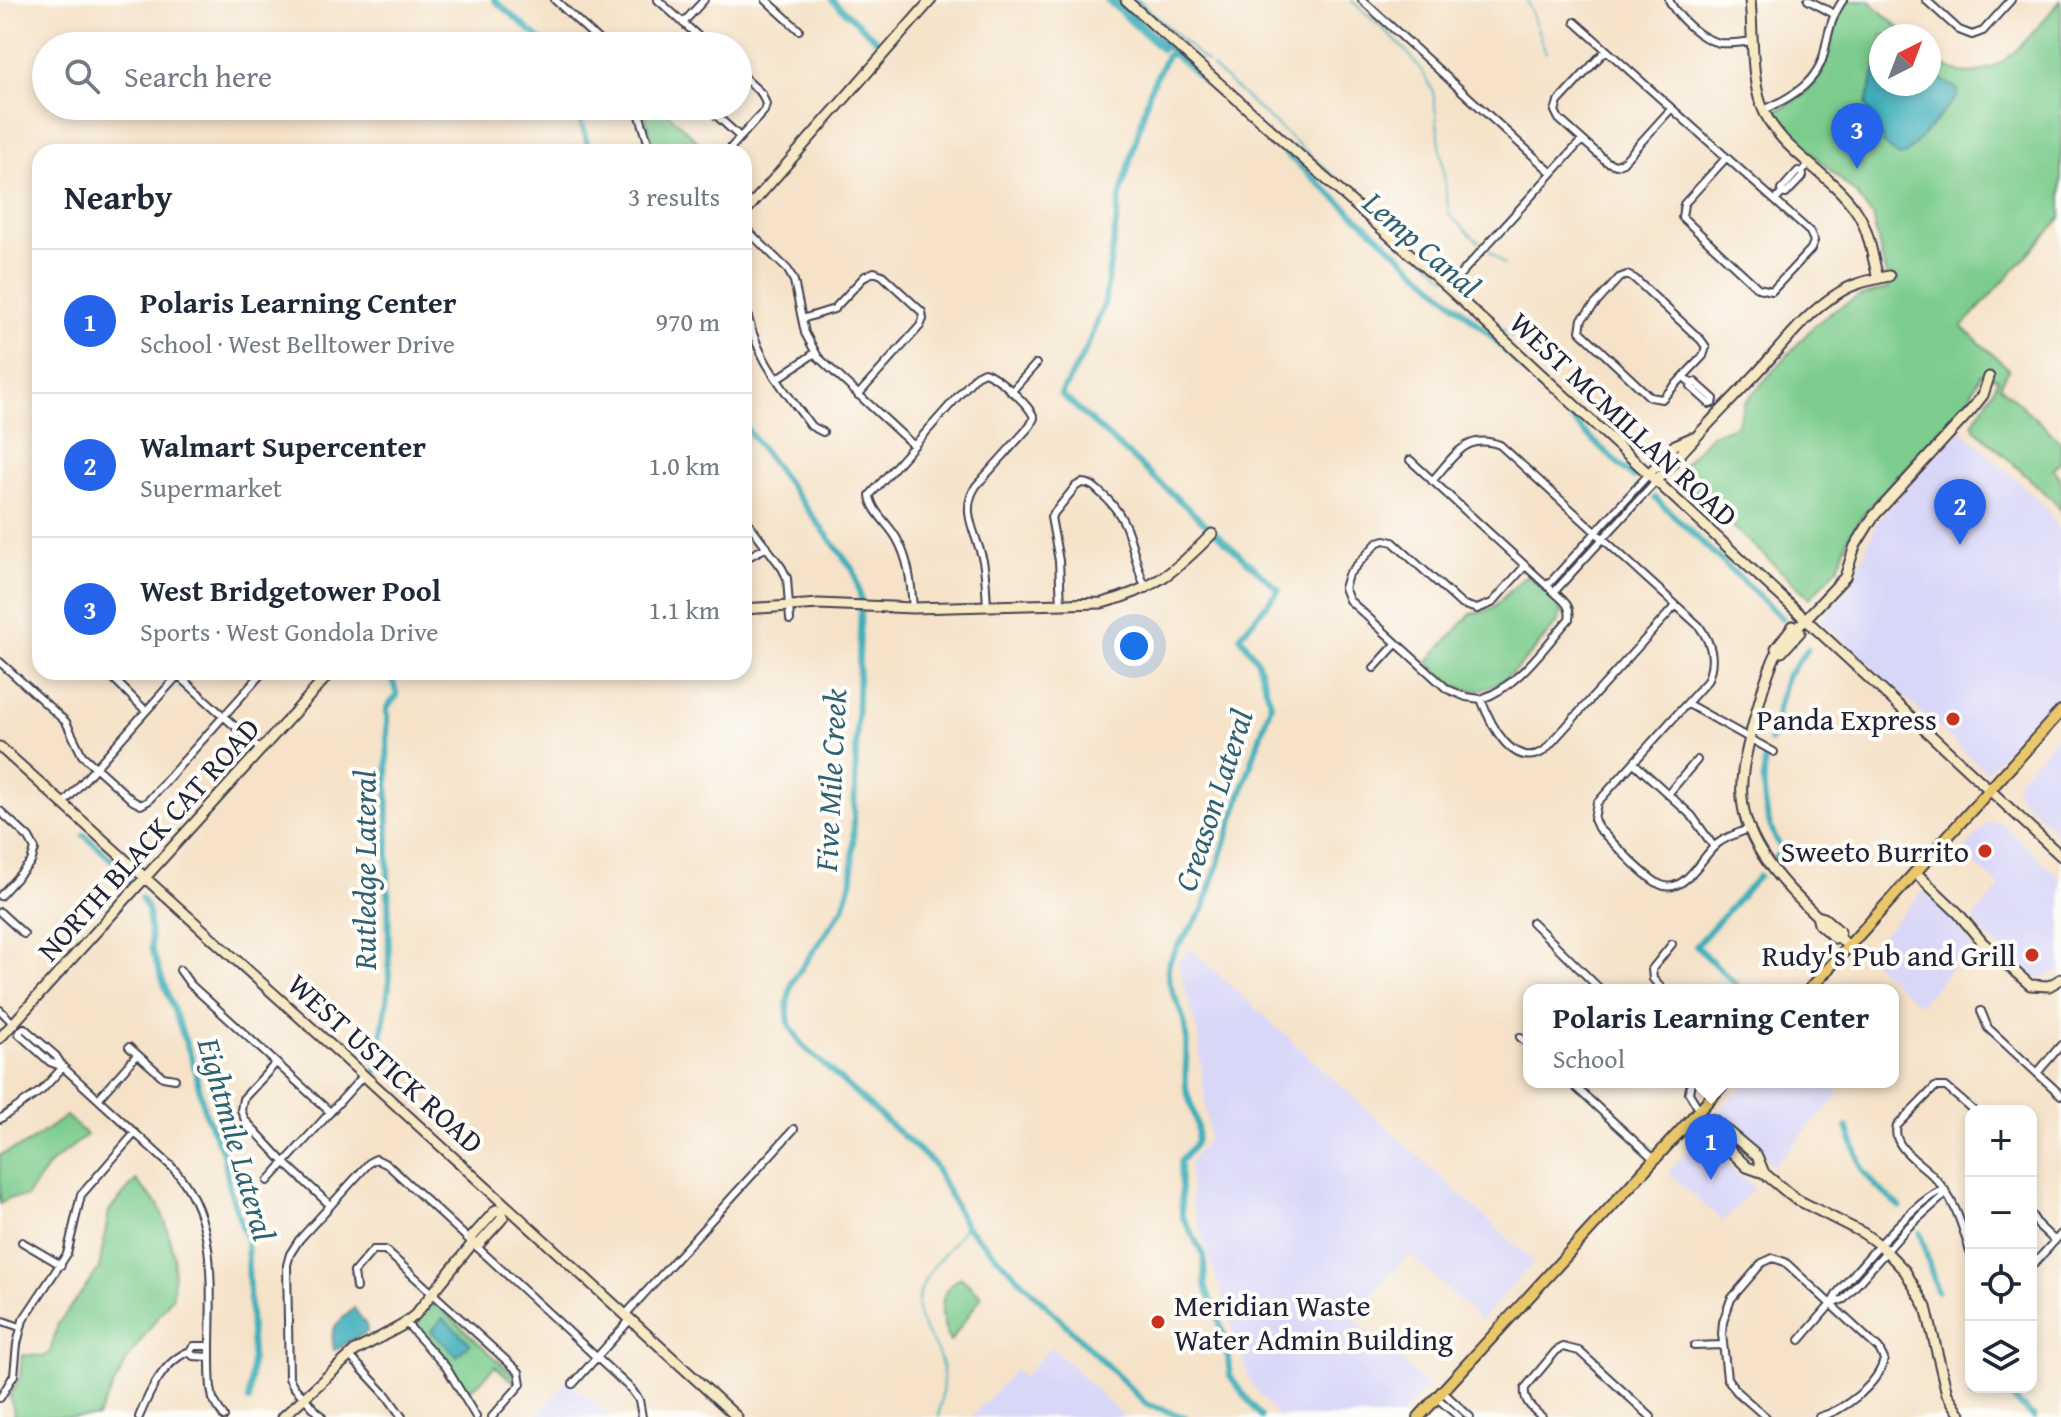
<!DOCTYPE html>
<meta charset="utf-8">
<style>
body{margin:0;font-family:"Gentium Book Plus",serif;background:#f2f2f3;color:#1f2937}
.controls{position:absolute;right:24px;bottom:24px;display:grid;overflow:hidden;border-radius:16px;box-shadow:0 4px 12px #0003}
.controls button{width:72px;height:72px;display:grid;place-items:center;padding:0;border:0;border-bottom:2px solid #e0e1e3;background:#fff;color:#1f2937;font:40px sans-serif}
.compass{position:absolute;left:1869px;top:24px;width:72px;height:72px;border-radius:50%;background:#fff;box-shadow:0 4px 12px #0003;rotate:42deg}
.you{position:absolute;left:1134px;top:646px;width:28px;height:28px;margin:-20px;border:6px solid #fff;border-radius:50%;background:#1a73e8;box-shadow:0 0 0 12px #1a73e833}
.badge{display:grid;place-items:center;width:52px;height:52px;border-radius:50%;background:#2563eb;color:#fff;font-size:26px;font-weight:700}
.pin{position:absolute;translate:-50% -66px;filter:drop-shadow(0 2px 4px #0008)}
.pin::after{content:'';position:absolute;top:42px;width:28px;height:24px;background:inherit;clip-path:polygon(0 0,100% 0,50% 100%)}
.popup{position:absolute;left:1523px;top:984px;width:376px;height:104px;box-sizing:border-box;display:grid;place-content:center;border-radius:16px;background:#fff;filter:drop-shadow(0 2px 6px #0005);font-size:26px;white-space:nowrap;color:#747a83}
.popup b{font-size:30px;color:#1f2937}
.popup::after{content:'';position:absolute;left:50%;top:100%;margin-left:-16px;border:16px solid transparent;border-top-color:#fff}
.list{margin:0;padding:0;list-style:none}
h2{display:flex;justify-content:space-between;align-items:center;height:104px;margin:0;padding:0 32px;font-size:34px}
h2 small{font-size:26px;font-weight:400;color:#747a83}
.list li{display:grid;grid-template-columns:52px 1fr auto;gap:24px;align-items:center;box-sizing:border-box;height:144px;padding:0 32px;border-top:2px solid #e0e1e3}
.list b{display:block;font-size:30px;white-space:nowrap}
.list p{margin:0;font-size:26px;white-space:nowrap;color:#747a83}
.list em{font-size:26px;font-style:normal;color:#747a83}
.icon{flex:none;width:44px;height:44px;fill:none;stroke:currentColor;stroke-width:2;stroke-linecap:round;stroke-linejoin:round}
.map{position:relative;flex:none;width:2061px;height:1417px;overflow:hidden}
.search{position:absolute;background:#fff;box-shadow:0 4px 12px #0003;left:32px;top:32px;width:720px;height:88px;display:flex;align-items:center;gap:20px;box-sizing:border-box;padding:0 28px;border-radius:44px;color:#747a83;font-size:30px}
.panel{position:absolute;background:#fff;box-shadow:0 4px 12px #0003;left:32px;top:144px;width:720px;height:536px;border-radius:24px}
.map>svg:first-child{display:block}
.built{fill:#d9d7f8}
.green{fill:#7bcc8d;stroke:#4e7764;stroke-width:2}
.water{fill:#3eaeb9;stroke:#30687a;stroke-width:2}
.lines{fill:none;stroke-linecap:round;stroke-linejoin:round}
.stream{stroke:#3eaeb9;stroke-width:2}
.canal{stroke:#3eaeb9;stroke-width:6}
.street-casing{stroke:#423f50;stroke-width:10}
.secondary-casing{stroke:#423f50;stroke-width:13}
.primary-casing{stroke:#423f50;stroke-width:14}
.street{stroke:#fff;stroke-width:6}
.secondary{stroke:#f7e9c3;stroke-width:9}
.primary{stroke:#eac769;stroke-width:10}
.poi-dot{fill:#c8321e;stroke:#fdfcf7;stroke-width:3}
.labels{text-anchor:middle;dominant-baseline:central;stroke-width:8;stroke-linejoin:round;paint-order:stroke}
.street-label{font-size:30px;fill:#22223b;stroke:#fdfcf7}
.poi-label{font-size:30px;fill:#22223b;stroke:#fdfcf7;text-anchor:end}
.water-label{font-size:32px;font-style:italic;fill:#2f6174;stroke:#fdfcf7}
</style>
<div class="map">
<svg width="2061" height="1417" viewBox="0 0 2061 1417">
<rect width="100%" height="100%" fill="#fdfcf7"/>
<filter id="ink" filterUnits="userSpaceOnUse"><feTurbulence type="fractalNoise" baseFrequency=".0125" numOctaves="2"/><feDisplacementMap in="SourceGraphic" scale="16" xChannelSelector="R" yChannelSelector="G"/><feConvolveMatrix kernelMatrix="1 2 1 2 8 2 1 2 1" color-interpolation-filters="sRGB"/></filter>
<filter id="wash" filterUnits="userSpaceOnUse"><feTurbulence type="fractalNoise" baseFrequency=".006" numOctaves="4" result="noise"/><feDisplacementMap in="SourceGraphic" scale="32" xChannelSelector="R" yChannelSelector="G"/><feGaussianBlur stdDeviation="1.8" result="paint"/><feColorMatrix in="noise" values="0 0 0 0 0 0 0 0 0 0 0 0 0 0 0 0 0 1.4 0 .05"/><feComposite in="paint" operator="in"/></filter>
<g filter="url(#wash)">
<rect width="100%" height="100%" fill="#f5e2c8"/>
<path class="built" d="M1961,429L2047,508L2061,534V692L1986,772L1820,619L1850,587L1878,520Z
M2061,733V834L2060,835L2018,796L2015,789L2017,780Z
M1999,821L2061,879V970L2040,978L2034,979L1984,934L1973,918L2000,887L1962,852L1989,822Z
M1923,891L1952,918L1972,946L1921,1003H1916L1865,954Z
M1190,948L1534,1262L1481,1320L1409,1255L1352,1317L1428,1386L1400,1417H1278L1251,1384L1192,1206L1189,1162L1209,1139L1198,1034L1178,962Z
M1747,1082H1825L1839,1094L1774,1166L1717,1113Z
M1696,1141H1703L1754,1188L1723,1222L1668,1172Z
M1051,1346L1124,1417H972L1015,1370L1023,1378Z
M568,1380L610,1417H535Z"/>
<path class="green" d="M1849,0H1868L1908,36H1881V84H1929V55C1985,105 2026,39 2061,0V218L1962,327L2009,369L2000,386L2061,442V460L2053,469L2061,480V511L2055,502L1976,430L1973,424C1981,408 1992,396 1998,379L1981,374L1968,400L1865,512L1850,534L1838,567L1810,598L1683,480L1682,466L1712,434L1737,425L1745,402L1815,325L1833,311L1858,297L1889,288L1872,216L1856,194L1785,128L1775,111C1804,99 1825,79 1831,47C1835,30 1837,13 1849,0Z
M643,106H660L709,152H655Z
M1525,576L1530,577C1543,589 1567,602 1559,621C1535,647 1497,707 1456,686C1445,681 1436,670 1427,662L1471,614L1492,609Z
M66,1116L87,1135L50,1164L26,1197L9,1198L0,1204V1155L27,1144Z
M136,1180L159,1206L166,1224L174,1257L173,1296L129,1357L97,1417H15L10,1396L20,1377L22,1355L45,1356L50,1352L58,1324L99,1269L109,1211Z
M960,1277L982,1296L950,1342C940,1320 935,1292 960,1277Z
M436,1304L515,1376V1383L495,1366L479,1383L466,1392L447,1359L416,1326V1321L432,1305Z"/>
<path class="water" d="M1881,48V84H1929V73L1958,89L1957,97L1906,154L1898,156L1884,144L1866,105Z
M354,1308L366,1325L367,1332L334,1350C329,1323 336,1326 354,1308Z
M443,1318L470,1343L457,1356L431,1331Z"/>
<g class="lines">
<path class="stream" d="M1134,0L1207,62
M1138,0L1195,52
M1351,0C1381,28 1416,53 1433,91L1449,215L1479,242
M1527,0L1546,53
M1212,67L1447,278
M1489,251L1504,265
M1458,288L1512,337
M939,1417C940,1403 944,1387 943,1373C940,1334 902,1327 925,1280C933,1262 954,1247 965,1225"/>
<path class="canal" d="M494,0L548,46
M832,0L883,46
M1107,0L1162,50
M1115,0L1169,49
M1170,54L1175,55L1492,337L1585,433L1634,478
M1167,56L1151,87L1120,197L1104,305L1085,352L1061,394L1279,590L1240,636L1257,660L1271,704L1203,910C1193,927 1171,950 1168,967C1166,987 1182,1006 1185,1026C1189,1046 1184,1068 1186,1088C1189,1104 1202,1126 1196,1142C1193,1149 1185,1156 1180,1161L1182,1216L1204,1256L1205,1285L1226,1340L1230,1376L1261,1417
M576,106L590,152
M744,425L854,571L861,599L852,879L843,908L792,982L787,1004L789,1024L802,1045L933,1163L965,1225L1146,1404L1185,1417
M1655,498L1783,619
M1770,741L1786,677L1808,649
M1765,756C1762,791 1763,820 1782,850L1775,858
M84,835L130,876V882
M141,898L148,910L152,951L193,1062L204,1110L224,1155L230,1190L247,1241L252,1356L249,1400
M1742,990L1696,946L1759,876
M376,1072L389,986L387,707L397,696L391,672
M1847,1127L1863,1171L1876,1186L1900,1207
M1920,1233L1937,1291
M1972,1395H2009L2034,1417"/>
</g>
</g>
<g filter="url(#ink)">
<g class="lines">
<defs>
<path id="street" d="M555,0L605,46
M658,0L709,46
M766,0L799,30
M1362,0L1552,173
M1669,0C1677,17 1701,40 1720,43C1730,44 1743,42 1753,41
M1808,0L1834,14
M1926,0L1959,30L1972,35L1983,31L2011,0
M1575,22L1810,232L1814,241L1811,249L1772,291L1758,288L1682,217L1684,204L1726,158
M683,23L704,0
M1606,50L1558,102L1555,111L1559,119L1607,162L1616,165L1623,162L1671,109
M637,106L651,152
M706,106L740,137
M1764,110C1792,97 1819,82 1825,49C1829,30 1832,16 1843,0
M727,152L764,111L766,104L762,94L738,72
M1782,193L1786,194L1803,176L1802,172
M1776,200L1782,193L1781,190L1798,171L1802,172L1809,164
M744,227L788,270L794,281L805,333L818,357L913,445
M1627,275L1635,279L1701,340L1706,347L1703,356L1662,399L1650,397L1580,331L1582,319L1619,278Z
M1448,288L1582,140
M745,303C754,356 780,384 811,426L823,432
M802,319L834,309L865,276L874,272L882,275L922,312L923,319L920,326L858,395
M1684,377L1692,384L1691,387L1710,404L1713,403L1714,399L1695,382L1692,384
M777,379L815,353
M1011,392L1036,364
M1410,460L1554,592C1563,600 1572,606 1569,619C1544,647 1518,687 1481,699
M1432,481C1454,457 1465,432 1500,445L1699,626C1712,644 1716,660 1707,681L1597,803L1594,819L1598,828C1615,844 1641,874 1659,884C1684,897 1701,857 1717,844C1727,836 1739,833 1751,828
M744,517L782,568L787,578L790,620
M744,559L767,547
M1525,566L1492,603L1477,609L1461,604L1393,542L1385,540L1378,542L1348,575L1344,588L1349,600L1447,689L1466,697L1481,699C1490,723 1512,770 1544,751L1676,605
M1547,586L1648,475
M1554,592L1655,482
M1061,605L1059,561L1051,517L1076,486L1082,483C1092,483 1096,489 1103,495C1134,523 1130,553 1146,589
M913,608C911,584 909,560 897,539C889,524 871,511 870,495L976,376L984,372C997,376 1030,405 1034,418L1030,426L976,486C959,512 977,534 983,561C986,576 986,591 987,607
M0,662L66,722L82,755L133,801L141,805L148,801L263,672
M1374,668L1396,644
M107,672L146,711
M178,675L261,750
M1688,704L1774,752
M1634,763L1692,816L1714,847
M1668,794L1697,760
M63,804L181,672
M0,811L29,838L35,849L31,862L0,896
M0,912L24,934
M1532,922L1601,990
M180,970L190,984L330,1112
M1663,990L1653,979L1652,969L1672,944
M0,1010L15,1025
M1981,1011L1988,1028L2061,1095
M1520,1037L1529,1045
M129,1047L163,1077L175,1079
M276,1063L243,1099L241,1110L245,1120L285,1163L330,1205
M63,1067L50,1062L19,1034L21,1030L24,1028L56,1056L63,1067L171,1166C228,1225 205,1314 211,1388L213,1399L224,1417
M2037,1073L2061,1045
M1570,1082L1654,1159
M1691,1082L1689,1093L1700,1111
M98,1099L137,1055
M0,1119L42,1090L63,1067
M268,1181L364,1075
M2031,1214L2038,1225L2055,1241
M22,1242L61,1265
M1971,1255C1962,1225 1955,1198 1932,1175C1919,1162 1891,1146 1897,1126L1935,1087H1946L1974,1111
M2031,1267L2061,1234
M356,1288L354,1272L373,1250H385L519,1372L521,1384L492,1417
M1831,1304L1844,1299L1906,1229L1942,1197L1945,1190
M625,1315L794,1129
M0,1320L20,1327
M406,1323L446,1367L476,1417
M1800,1340L1831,1304L1838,1292C1856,1272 1922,1191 1945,1190
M210,1346H194L190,1351L193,1356L210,1357
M1694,1346L1722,1345
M349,1355L387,1396L402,1417
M573,1384L630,1320
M1443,1392L1470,1417
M0,1398L14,1375L17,1344L23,1320L67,1254L81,1195L135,1133
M1437,1398L1459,1417
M139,1417C149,1393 163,1361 190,1351
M322,1417L294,1387L289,1378L287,1265L290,1254L299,1240L370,1162L376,1159L388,1165L631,1389L639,1400L642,1417
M1542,1417C1533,1409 1523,1402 1525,1388L1556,1351L1563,1347L1579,1351L1651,1417
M1766,1417L1737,1392L1727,1378L1722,1334L1723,1322L1731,1299L1762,1263L1773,1258L1785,1262L1879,1349L1884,1359C1879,1384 1843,1411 1819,1417"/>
<path id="secondary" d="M1126,0L1448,288L2061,856
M1750,0C1753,29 1751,78 1761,104C1778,151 1828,170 1855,209C1869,228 1872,256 1878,278
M744,213L931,0
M1648,475L1675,445L1691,438
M1655,482C1688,444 1723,409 1757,373C1782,346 1806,313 1837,294C1853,283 1871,280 1889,276
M744,609L819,604L913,608L1102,603C1153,590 1176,571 1212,534
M1797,628L1800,632L1782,652H1777L1776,648L1793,626L1797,628L1845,577L1855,546L1873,517L1972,409L1983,395L1989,377
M1777,652C1765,677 1759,703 1752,729C1747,751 1740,774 1742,797C1745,845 1784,886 1817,916
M0,747L325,1040L737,1417
M1916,873L1958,913L1982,942L2030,985L2049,986L2061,979
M1838,936L1840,932L1824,918L1817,916L1819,924L1835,938L1838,936L1849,947
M0,1038L331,672
M1764,1173L1757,1156L1714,1120L1704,1118L1706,1127L1747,1167L1764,1173L1794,1198L1863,1233L1880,1245L1905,1271L1926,1307L1947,1394L1962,1417
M501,1210L503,1217L500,1221L479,1244H472L471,1238L496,1210H501L505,1205
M283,1417L355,1351L401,1326L415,1315L472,1244"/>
<path id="primary" d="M1809,990L2061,711
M1419,1417L1725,1082"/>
</defs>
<use href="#street" class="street-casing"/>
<use href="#secondary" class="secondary-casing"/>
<use href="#primary" class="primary-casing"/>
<use href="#street" class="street"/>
<use href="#secondary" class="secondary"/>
<use href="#primary" class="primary"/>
</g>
</g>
<g class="poi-dot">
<circle cx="1953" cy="719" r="8"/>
<circle cx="1985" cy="851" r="8"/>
<circle cx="2032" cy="955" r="8"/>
<circle cx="1158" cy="1322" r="8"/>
</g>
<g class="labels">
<g class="street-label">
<text transform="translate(1624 419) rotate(43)">WEST MCMILLAN ROAD</text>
<text transform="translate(148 839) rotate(-48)">NORTH BLACK CAT ROAD</text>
<text transform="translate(386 1063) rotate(42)">WEST USTICK ROAD</text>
</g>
<g class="poi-label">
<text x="1937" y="719">Panda Express</text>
<text x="1969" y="851">Sweeto Burrito</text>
<text x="2016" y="955">Rudy's Pub and Grill</text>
<text x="1174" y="1305" text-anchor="start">Meridian Waste<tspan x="1174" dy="34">Water Admin Building</tspan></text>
</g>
<g class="water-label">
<text transform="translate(1422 244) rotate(41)">Lemp Canal</text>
<text transform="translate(830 780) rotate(-87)">Five Mile Creek</text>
<text transform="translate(1213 800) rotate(-72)">Creason Lateral</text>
<text transform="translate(364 870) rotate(-90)">Rutledge Lateral</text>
<text transform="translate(237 1139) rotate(74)">Eightmile Lateral</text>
</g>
</g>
</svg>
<div class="controls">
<button>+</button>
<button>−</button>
<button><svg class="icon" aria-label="locate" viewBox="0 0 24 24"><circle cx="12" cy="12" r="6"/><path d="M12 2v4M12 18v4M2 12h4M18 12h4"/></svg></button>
<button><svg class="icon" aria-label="layers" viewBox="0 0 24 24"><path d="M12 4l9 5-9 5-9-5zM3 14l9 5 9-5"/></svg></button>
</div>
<svg class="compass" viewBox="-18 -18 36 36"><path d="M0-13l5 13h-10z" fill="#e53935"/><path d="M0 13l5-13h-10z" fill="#747a83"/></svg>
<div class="you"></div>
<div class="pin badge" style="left:1711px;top:1180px">1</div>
<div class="popup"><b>Polaris Learning Center</b>School</div>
<div class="pin badge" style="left:1960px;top:545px">2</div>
<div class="pin badge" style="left:1857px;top:169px">3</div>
<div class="search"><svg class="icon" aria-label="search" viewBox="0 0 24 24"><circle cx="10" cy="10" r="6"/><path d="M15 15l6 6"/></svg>Search here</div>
<section class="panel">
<h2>Nearby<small>3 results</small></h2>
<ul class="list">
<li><span class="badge">1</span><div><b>Polaris Learning Center</b><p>School · West Belltower Drive</p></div><em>970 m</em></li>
<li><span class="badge">2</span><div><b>Walmart Supercenter</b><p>Supermarket</p></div><em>1.0 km</em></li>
<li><span class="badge">3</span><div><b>West Bridgetower Pool</b><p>Sports · West Gondola Drive</p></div><em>1.1 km</em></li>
</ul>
</section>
</div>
